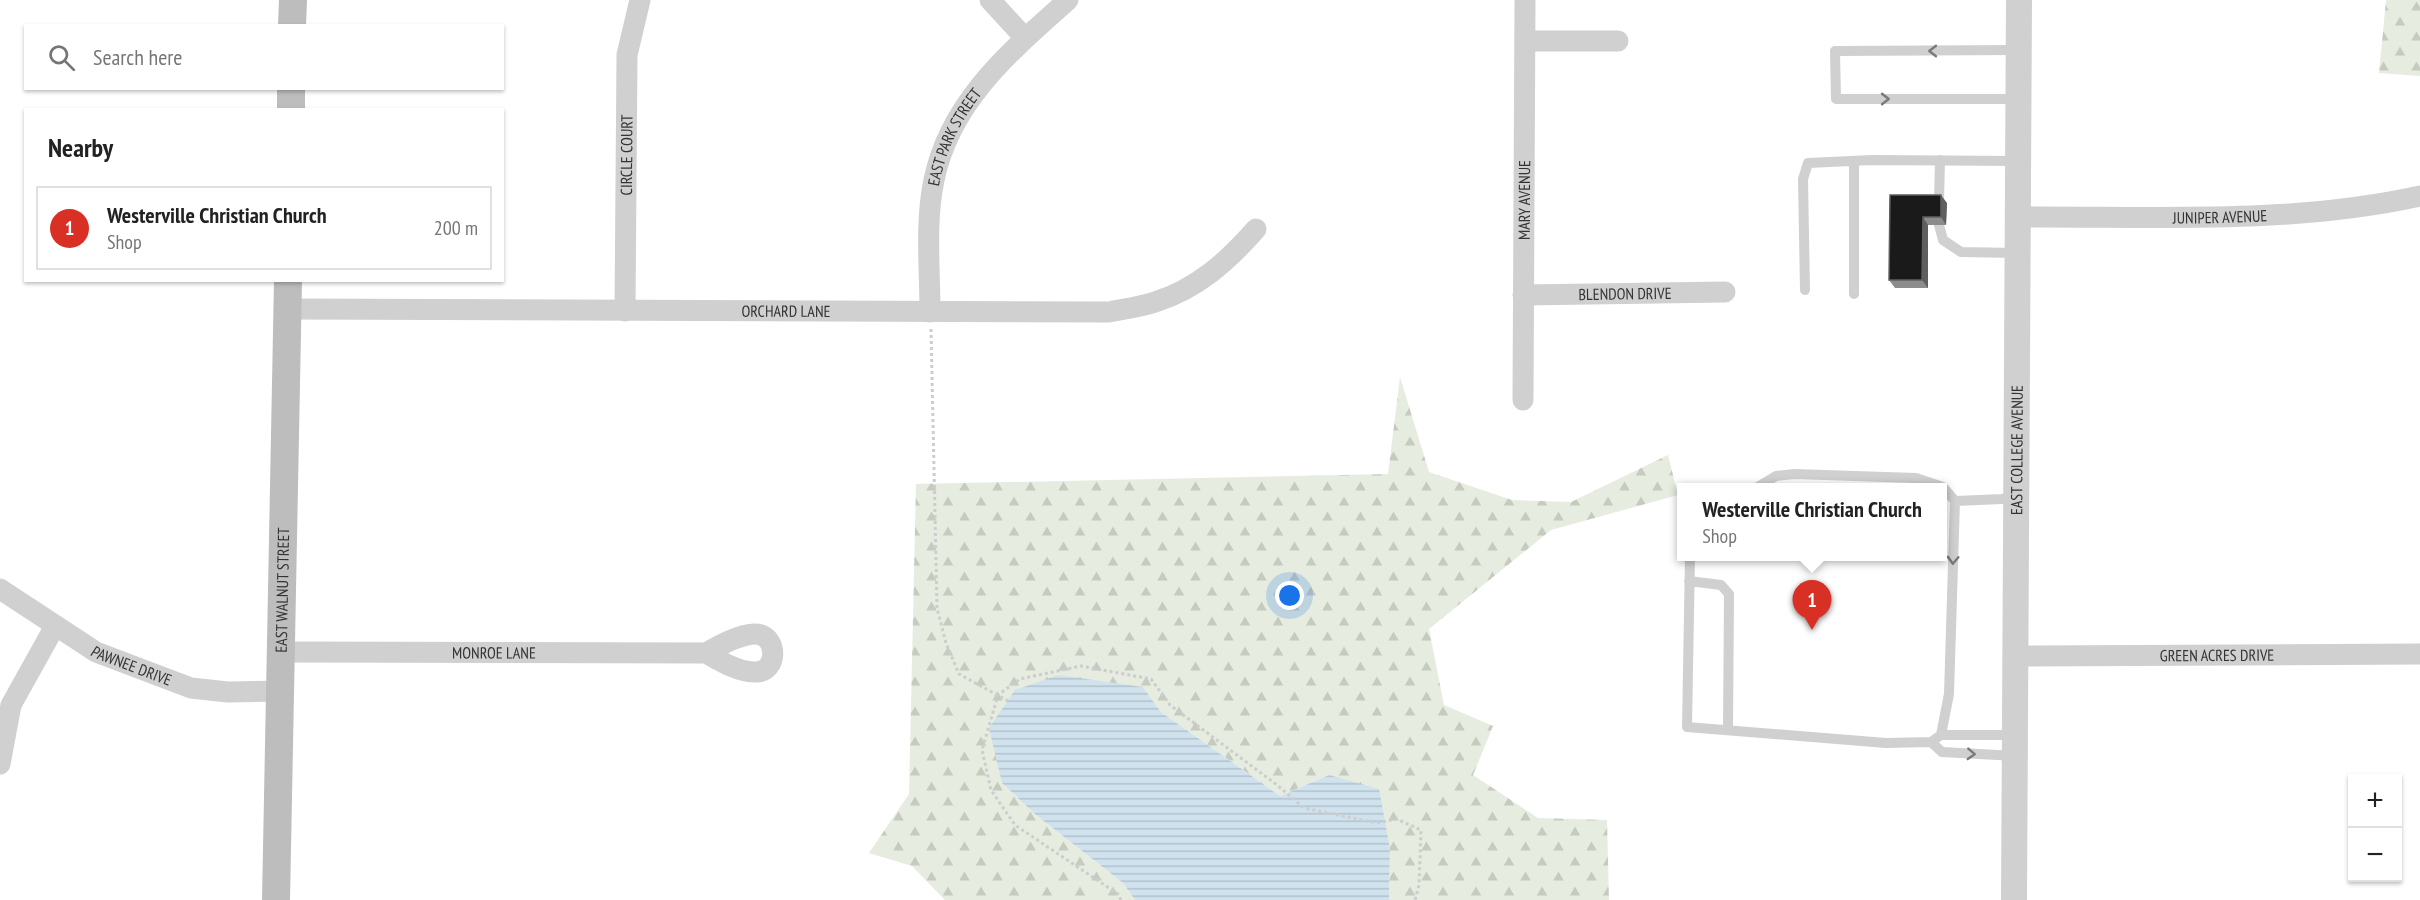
<!DOCTYPE html>
<meta charset="utf-8">
<style>
body{margin:0;font-family:"PT Sans Narrow",sans-serif;background:#f6f6f6;color:#222}
.controls{position:absolute;right:18px;bottom:18px;display:grid;overflow:hidden;border-radius:0px;box-shadow:0 2px 4px #0004}
.controls button{width:54px;height:54px;display:grid;place-items:center;padding:0;border:0;border-bottom:2px solid #e0e0e0;background:#fff;color:#222;font:30px sans-serif}
.you{position:absolute;left:1290px;top:596px;width:21px;height:21px;margin:-15px;border:4px solid #fff;border-radius:50%;background:#1a73e8;box-shadow:0 0 0 9px #1a73e833}
.badge{display:grid;place-items:center;width:39px;height:39px;border-radius:50%;background:#d93025;color:#fff;font-size:20px;font-weight:700}
.pin{position:absolute;translate:-50% -50px;filter:drop-shadow(0 2px 3px #0008)}
.pin::after{content:'';position:absolute;top:32px;width:21px;height:18px;background:inherit;clip-path:polygon(0 0,100% 0,50% 100%)}
.popup{position:absolute;left:1677px;top:483px;width:270px;height:78px;box-sizing:border-box;display:grid;place-content:center;border-radius:0px;background:#fff;filter:drop-shadow(0 2px 4px #0005);font-size:20px;white-space:nowrap;color:#767676}
.popup b{font-size:22px;color:#222}
.popup::after{content:'';position:absolute;left:50%;top:100%;margin-left:-12px;border:12px solid transparent;border-top-color:#fff}
.list{margin:0;padding:0;list-style:none}
h2{display:flex;justify-content:space-between;align-items:center;height:78px;margin:0;padding:0 24px;font-size:26px}
h2 small{font-size:20px;font-weight:400;color:#767676}
.list li{display:grid;grid-template-columns:39px 1fr auto;gap:18px;align-items:center;box-sizing:border-box;height:84px;margin:0 12px 12px;padding:0 12px;border:2px solid #e0e0e0;border-radius:0px}
.list b{display:block;font-size:22px;white-space:nowrap}
.list p{margin:0;font-size:20px;white-space:nowrap;color:#767676}
.list em{font-size:20px;font-style:normal;color:#767676}
.icon{flex:none;width:33px;height:33px;fill:none;stroke:currentColor;stroke-width:2;stroke-linecap:round;stroke-linejoin:round}
.map{position:relative;flex:none;width:2420px;height:900px;overflow:hidden}
.search{position:absolute;background:#fff;box-shadow:0 2px 4px #0004;left:24px;top:24px;width:480px;height:66px;display:flex;align-items:center;gap:15px;box-sizing:border-box;padding:0 21px;border-radius:0px;color:#767676;font-size:22px}
.panel{position:absolute;background:#fff;box-shadow:0 2px 4px #0004;left:24px;top:108px;width:480px;height:174px;border-radius:0px}
.map>svg:first-child{display:block}
.forest{fill:url(#forest-firs)}
.water{fill:url(#water-rules)}
.lines{fill:none;stroke-linecap:round;stroke-linejoin:round}
.path{stroke:#cdcdcd;stroke-width:3;stroke-dasharray:3 3;stroke-linecap:butt}
.service{stroke:#d0d0d0;stroke-width:10}
.minor{stroke:#d0d0d0;stroke-width:21}
.tertiary{stroke:#d0d0d0;stroke-width:26}
.secondary{stroke:#bdbdbd;stroke-width:28}
.wall{fill:#8c8c8c}
.shaded-wall{fill:#5f5f5f}
.building{fill:#1a1a1a;stroke:#5f5f5f;stroke-width:1.5}
.oneway{stroke:#7a7a7a}
.labels{text-anchor:middle;dominant-baseline:central;stroke-width:6;stroke-linejoin:round;paint-order:stroke}
.street-label{font-size:16px;fill:#333;stroke:#fff}
</style>
<div class="map">
<svg width="2420" height="900" viewBox="0 0 2420 900">
<defs>
<pattern id="forest-firs" width="22" height="20" patternUnits="userSpaceOnUse" patternTransform="scale(1.5)"><rect width="22" height="20" fill="#e6ecdf"/><path d="M5 1l3.5 6h-7zM16 11l3.5 6h-7z" fill="#c6cbc0"/></pattern>
<pattern id="water-rules" width="6" height="5" patternUnits="userSpaceOnUse" patternTransform="scale(1.5)"><rect width="6" height="5" fill="#cfe2ee"/><path d="M0 2.5h6" fill="none" stroke="#b2c2cd"/></pattern>
</defs>
<rect width="100%" height="100%" fill="#fff"/>
<path class="forest" d="M2386,0H2420V76L2379,73Z
M1400,377L1429,472L1512,500L1571,502L1668,455L1678,495L1551,530L1429,629L1444,705L1493,726L1473,775L1538,818L1607,820L1609,900H1389L1390,849L1329,775L1280,796L1161,712L1143,687L1002,783L1036,815L1123,883L1135,900H945L912,866L869,853L909,794L916,484L1388,474Z"/>
<path class="water" d="M1058,675L1143,687L1161,712L1280,796L1329,775L1379,789L1390,849L1389,900H1135L1123,883L1036,815L1002,783L989,728L1015,690Z"/>
<g class="lines">
<path class="path" d="M931,329L937,608L946,643L959,674L1008,701
M1121,900L1118,894L1015,825L991,790L982,750L998,695L1020,679L1081,666L1151,679L1170,705L1277,785L1304,808L1377,823L1397,819L1421,830L1419,885L1415,900"/>
<path class="service" d="M2018,50L1835,51L1836,99H2018
M1939,203L1940,160
M1939,225L1943,240L1961,252L2017,253
M1805,290L1803,179L1808,163L1872,160L2018,161
M1854,294V161
M1756,488L1776,476L1794,474L1916,478L1943,487L1955,501L1949,694L1941,735
M1955,501L2002,499L2016,495
M1690,556L1687,727L1886,743L1931,742L1941,735H2015
M1689,581L1721,585L1729,594L1728,730
M1931,742L1942,752L2016,756"/>
<g class="minor">
<path d="M990,0L1025,38"/>
<path d="M1525,41H1618"/>
<path id="s1" d="M2018,217C2151,216 2289,225 2420,196"/>
<path id="s2" d="M1523,295L1725,292"/>
<path id="s3" d="M288,309L1109,312C1124,309 1140,307 1155,302C1197,289 1228,261 1256,229"/>
<path id="s4" d="M625,311L627,55L640,0"/>
<path id="s5" d="M930,312C930,269 925,222 934,180C950,101 1011,51 1068,0"/>
<path id="s6" d="M1523,400L1525,0"/>
<path id="s7" d="M0,589L96,652L191,688L228,692L281,691"/>
<path id="s8" d="M282,652L706,653C720,661 738,672 754,672C779,674 779,633 754,634C738,635 720,645 706,653"/>
<path id="s9" d="M2015,656L2420,654"/>
<path d="M0,764L11,705L55,626"/>
</g>
<path class="tertiary" id="s10" d="M2014,900L2019,0"/>
<g class="secondary">
<path d="M292,26L293,0"/>
<path d="M291,110V88"/>
<path id="s11" d="M276,900L288,280"/>
</g>
</g>
<path class="wall" d="M1890,195L1947,203L1946,225H1928V288H1895L1889,280Z"/>
<path class="shaded-wall" d="M1941,195L1947,203L1946,225L1941,217Z
M1923,217L1928,225V288L1922,280Z"/>
<path class="building" d="M1890,195H1941V217H1923L1922,280H1889Z"/>
<defs><path id="oneway-chevron" d="M-2-3.5L2.5 0L-2 3.5" fill="none" stroke-width="1.6" stroke-linecap="round" stroke-linejoin="round" transform="scale(1.5)"/></defs>
<g class="oneway">
<use href="#oneway-chevron" transform="translate(1933 51) rotate(180)"/>
<use href="#oneway-chevron" transform="translate(1885 99)"/>
<use href="#oneway-chevron" transform="translate(1953 560) rotate(92)"/>
<use href="#oneway-chevron" transform="translate(1971 754) rotate(3)"/>
</g>
<g class="labels">
<g class="street-label">
<text stroke="none"><textPath href="#s5" startOffset="180">EAST PARK STREET</textPath></text>
<text stroke="none"><textPath href="#s4" startOffset="156">CIRCLE COURT</textPath></text>
<text stroke="none"><textPath href="#s6" startOffset="200">MARY AVENUE</textPath></text>
<text stroke="none"><textPath href="#s1" startOffset="202">JUNIPER AVENUE</textPath></text>
<text stroke="none"><textPath href="#s2" startOffset="102">BLENDON DRIVE</textPath></text>
<text stroke="none"><textPath href="#s3" startOffset="498">ORCHARD LANE</textPath></text>
<text stroke="none"><textPath href="#s10" startOffset="450">EAST COLLEGE AVENUE</textPath></text>
<text stroke="none"><textPath href="#s11" startOffset="310">EAST WALNUT STREET</textPath></text>
<text stroke="none"><textPath href="#s8" startOffset="212">MONROE LANE</textPath></text>
<text stroke="none"><textPath href="#s9" startOffset="202">GREEN ACRES DRIVE</textPath></text>
<text stroke="none"><textPath href="#s7" startOffset="153">PAWNEE DRIVE</textPath></text>
</g>
</g>
</svg>
<div class="controls">
<button>+</button>
<button>−</button>
</div>
<div class="you"></div>
<div class="pin badge" style="left:1812px;top:630px">1</div>
<div class="popup"><b>Westerville Christian Church</b>Shop</div>
<div class="search"><svg class="icon" aria-label="search" viewBox="0 0 24 24"><circle cx="10" cy="10" r="6"/><path d="M15 15l6 6"/></svg>Search here</div>
<section class="panel">
<h2>Nearby<small></small></h2>
<ul class="list">
<li><span class="badge">1</span><div><b>Westerville Christian Church</b><p>Shop</p></div><em>200 m</em></li>
</ul>
</section>
</div>
